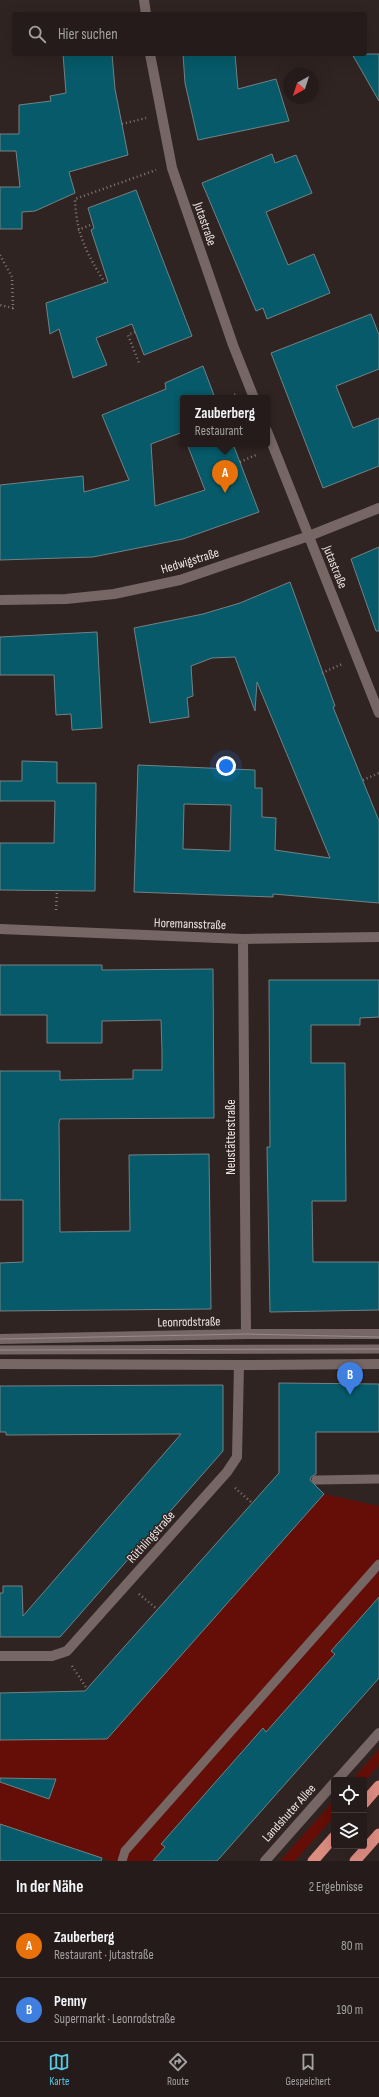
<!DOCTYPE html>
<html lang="de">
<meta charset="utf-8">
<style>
body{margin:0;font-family:"Sofia Sans Condensed",sans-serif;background:#302827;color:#f1f3f6}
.controls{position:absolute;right:12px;bottom:12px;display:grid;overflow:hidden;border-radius:4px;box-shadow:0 4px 16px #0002}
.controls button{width:36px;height:36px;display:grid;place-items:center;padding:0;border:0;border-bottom:1px solid #413939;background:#241b1a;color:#f1f3f6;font:20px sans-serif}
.compass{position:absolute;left:283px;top:68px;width:36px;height:36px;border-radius:50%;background:#241b1a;box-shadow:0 4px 16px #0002;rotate:219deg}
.you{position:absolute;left:226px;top:766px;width:14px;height:14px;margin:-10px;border:3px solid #fff;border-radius:50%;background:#1a73e8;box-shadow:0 0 0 6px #1a73e833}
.badge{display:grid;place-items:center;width:26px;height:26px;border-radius:50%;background:#57c9e2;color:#fff;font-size:13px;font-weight:700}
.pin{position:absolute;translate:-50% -33px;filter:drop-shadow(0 1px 2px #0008)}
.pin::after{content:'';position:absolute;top:21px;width:14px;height:12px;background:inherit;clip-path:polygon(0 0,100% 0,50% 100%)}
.popup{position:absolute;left:180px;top:395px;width:90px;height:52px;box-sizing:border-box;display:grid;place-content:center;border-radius:4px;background:#241b1a;filter:drop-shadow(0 1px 3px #0005);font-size:13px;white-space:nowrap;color:#a3a1a2}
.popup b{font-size:15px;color:#f1f3f6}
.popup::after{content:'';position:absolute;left:50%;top:100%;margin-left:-8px;border:8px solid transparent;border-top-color:#241b1a}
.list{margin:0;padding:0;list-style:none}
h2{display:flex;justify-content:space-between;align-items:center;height:52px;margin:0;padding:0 16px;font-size:17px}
h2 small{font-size:13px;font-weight:400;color:#a3a1a2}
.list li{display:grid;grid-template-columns:26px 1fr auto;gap:12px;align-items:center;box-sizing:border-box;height:64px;padding:0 16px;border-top:1px solid #413939}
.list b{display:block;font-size:15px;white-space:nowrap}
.list p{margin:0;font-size:13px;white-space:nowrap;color:#a3a1a2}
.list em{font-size:13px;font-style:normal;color:#a3a1a2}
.icon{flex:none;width:22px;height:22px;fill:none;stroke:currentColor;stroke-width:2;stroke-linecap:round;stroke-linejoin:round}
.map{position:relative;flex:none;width:379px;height:1861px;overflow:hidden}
.search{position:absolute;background:#241b1a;box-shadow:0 4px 16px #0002;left:12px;right:12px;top:12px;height:44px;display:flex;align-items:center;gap:10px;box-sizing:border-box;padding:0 14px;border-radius:4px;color:#a3a1a2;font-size:15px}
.sheet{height:180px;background:#241b1a}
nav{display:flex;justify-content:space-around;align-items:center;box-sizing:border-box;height:56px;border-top:1px solid #413939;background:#241b1a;font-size:11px;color:#a3a1a2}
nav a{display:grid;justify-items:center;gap:2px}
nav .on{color:#57c9e2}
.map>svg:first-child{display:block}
.green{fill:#640e07}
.building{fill:#065a69;stroke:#728285;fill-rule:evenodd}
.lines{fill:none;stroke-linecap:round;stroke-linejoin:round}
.path{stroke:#837977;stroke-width:2.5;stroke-dasharray:1 3;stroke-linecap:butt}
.service{stroke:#766765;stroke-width:9}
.minor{stroke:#766765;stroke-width:10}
.secondary{stroke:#766765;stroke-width:10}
.trunk{stroke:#dd8c80;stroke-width:11}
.tram{stroke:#968c8b;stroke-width:1}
.labels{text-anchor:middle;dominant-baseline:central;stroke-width:3;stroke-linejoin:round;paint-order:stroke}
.street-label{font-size:13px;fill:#ece4e3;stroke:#302422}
</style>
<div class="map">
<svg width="379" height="1861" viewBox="0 0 379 1861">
<rect width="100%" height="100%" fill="#302422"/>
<path class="green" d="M324,1494L379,1506V1597L335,1654L266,1732L262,1728L161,1843L165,1847L153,1861H112L0,1824V1739H107Z
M379,1749V1765L364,1782V1780H352Z
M334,1800V1817L295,1861H280Z"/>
<path class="building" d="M63,54H112L115,89L128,155L69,172L75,193L35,211L22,212V229H0V187H20L16,151H0V134H19V105L51,101L50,96L66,93Z
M183,54H235L238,89L276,79L289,121L198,140L185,83Z
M352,54H379V101Z
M272,154L275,163L296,155L312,193L266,212L288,265L314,254L330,293L267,319L263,308L256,311L202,183Z
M136,190L192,336L144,355L132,324L96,338L107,365L73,378L59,329L50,334L46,303L108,282L91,230L94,228L88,208Z
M371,314L379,335V369L336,386L353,428L379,418V466L323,488L271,353Z
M203,366L215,398H183V432L151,444L155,506L205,490L187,444H233L259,512L183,539L93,557L0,560V485L83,476L84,492L129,480L102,415L166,389L165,383Z
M379,547V631H376L351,559Z
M290,582L335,706L333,707L379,821V903L273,894V897L134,892L138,765L255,770V788H262V817L276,818L275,850L330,858L257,682L255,711L235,657L212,658L191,666L193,696L187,698L189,717L150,723L134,628L203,614L240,603ZM184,804L231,805L230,851L183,849Z
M97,632L102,728L72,730L71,714L56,715L54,675H0V637Z
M22,761L57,762V783H96L95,891L0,890V843H54L55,801H0V781H22Z
M0,965H102V970L213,969L214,1118L60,1119L59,1123L60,1232L130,1231L129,1155L209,1154L211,1309L0,1311V1263L23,1262V1200H0V1071H60V1080L133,1079V1070H162V1050L161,1020L102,1021V1043H47V1015H0Z
M269,980H379V1017L360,1018V1025H311V1063H345L346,1201H312L313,1262H379V1310L270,1312L267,1147H270Z
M279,1383L379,1384V1432H316V1474L311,1477L310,1480L324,1494L107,1739L0,1740V1693L85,1691L279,1473Z
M223,1385V1451L60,1637H0V1593H3V1586H22L23,1616L181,1434L6,1435V1432H0V1386Z
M379,1597V1678L217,1861H153L165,1847L161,1844L263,1728L266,1732L335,1654L331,1651Z
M0,1778L56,1779L49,1799L0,1782Z
M0,1824L102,1858L101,1861H0Z"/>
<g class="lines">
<path class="path" d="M122,124L146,118
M78,230L93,224
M0,255L12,277L13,308L0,305
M105,283C87,254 76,234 75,199L156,170
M135,332L128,335L139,363
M227,398L236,394
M240,462L258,454
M322,673L342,664
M363,780L379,773
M56,910L57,891
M235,1488L251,1502
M139,1594L157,1609
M72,1666L87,1689"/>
<path class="service" d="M0,1350L379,1349
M316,1480L379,1479
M122,1861L125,1851L379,1564"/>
<path class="minor" d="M144,0L146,14
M150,54L172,168L233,345L254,398
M267,431L379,713
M0,600L66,599L114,594L180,580L309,536L379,508
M0,929L243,939L379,937
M243,939L246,1334
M0,1656H52L67,1651L227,1472L237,1457L239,1365"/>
<path class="secondary" d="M0,1339L246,1334H379
M0,1364L239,1365L379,1364
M337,1780L379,1733
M265,1861L334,1783"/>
<path class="trunk" d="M364,1803L379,1786
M313,1861L334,1837
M355,1861L379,1834"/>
<path class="tram" d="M0,1339L246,1334L379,1337
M0,1350L379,1349"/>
</g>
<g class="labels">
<g class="street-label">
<text transform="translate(205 224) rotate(71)">Jutastraße</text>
<text transform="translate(190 561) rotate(-17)">Hedwigstraße</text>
<text transform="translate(335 567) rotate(68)">Jutastraße</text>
<text transform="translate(190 924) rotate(2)">Horemansstraße</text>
<text transform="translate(231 1137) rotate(-90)">Neustätterstraße</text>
<text transform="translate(189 1322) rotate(-1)">Leonrodstraße</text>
<text transform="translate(151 1537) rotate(-48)">Rüthlingstraße</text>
<text transform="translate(289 1813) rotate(-48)">Landshuter Allee</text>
</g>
</g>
</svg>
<div class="controls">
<button><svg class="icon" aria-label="locate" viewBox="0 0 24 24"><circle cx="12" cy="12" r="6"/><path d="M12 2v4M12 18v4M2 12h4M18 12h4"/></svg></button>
<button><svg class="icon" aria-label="layers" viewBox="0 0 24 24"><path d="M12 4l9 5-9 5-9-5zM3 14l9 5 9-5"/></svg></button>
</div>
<svg class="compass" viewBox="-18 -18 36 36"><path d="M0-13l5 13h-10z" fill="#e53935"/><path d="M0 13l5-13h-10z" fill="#a3a1a2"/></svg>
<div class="you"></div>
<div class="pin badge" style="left:225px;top:493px;background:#e8710a">A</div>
<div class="popup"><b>Zauberberg</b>Restaurant</div>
<div class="pin badge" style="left:350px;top:1395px;background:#3f7fe0">B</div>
<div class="search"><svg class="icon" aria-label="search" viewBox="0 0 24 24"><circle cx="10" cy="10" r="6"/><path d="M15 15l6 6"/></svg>Hier suchen</div>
</div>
<section class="sheet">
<h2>In der Nähe<small>2 Ergebnisse</small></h2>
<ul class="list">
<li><span class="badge" style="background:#e8710a">A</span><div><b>Zauberberg</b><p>Restaurant · Jutastraße</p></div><em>80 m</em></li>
<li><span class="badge" style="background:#3f7fe0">B</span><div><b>Penny</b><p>Supermarkt · Leonrodstraße</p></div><em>190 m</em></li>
</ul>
</section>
<nav>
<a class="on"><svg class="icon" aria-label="map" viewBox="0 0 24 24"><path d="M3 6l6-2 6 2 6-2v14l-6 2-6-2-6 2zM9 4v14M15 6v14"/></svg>Karte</a>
<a><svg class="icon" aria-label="directions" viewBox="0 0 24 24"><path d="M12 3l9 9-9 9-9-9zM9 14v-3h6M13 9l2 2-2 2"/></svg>Route</a>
<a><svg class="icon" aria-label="saved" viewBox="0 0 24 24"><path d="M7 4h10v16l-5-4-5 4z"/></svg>Gespeichert</a>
</nav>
